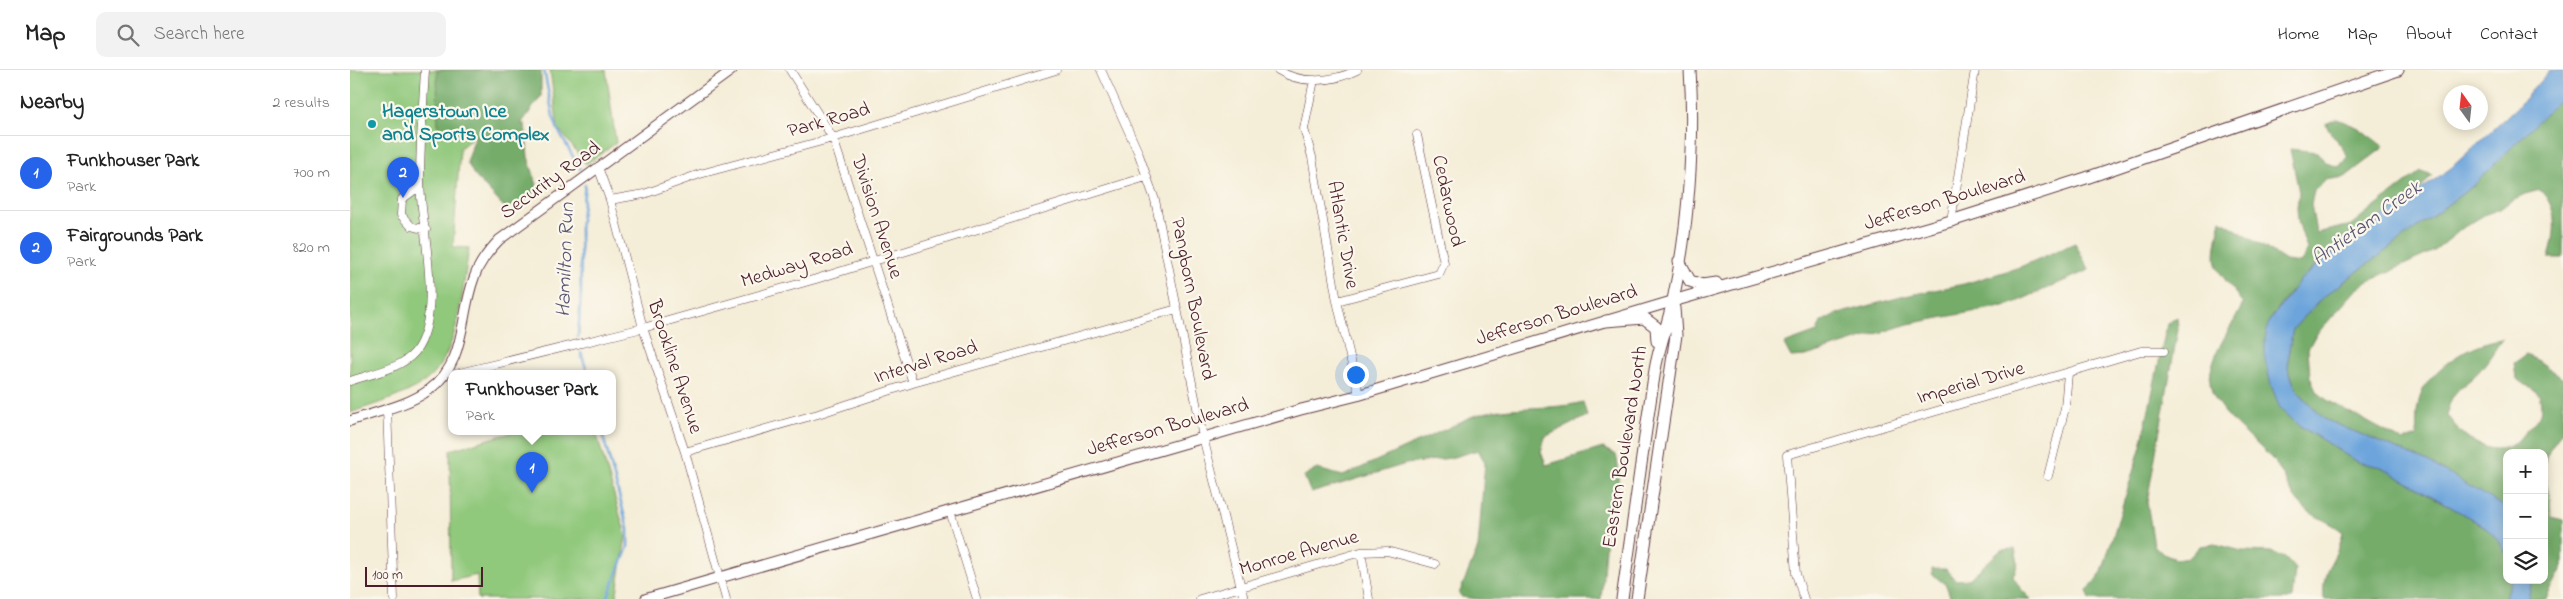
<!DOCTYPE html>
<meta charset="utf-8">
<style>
body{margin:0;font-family:"Indie Flower",sans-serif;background:#f2f2f2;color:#222}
.controls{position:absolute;right:15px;bottom:15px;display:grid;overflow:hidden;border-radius:10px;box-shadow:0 2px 12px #0003}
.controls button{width:45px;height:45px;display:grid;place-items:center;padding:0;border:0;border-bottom:1px solid #e0e0e0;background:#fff;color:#222;font:25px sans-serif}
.compass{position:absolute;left:2093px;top:15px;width:45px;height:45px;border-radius:50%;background:#fff;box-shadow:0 2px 12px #0003;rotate:345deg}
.scale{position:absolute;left:15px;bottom:12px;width:118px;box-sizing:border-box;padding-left:5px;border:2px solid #4a1f2b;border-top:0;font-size:14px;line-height:18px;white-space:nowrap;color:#4a1f2b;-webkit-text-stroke:4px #fbf7ec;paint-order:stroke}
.you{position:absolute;left:1005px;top:304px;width:18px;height:18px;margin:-12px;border:4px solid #fff;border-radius:50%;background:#1a73e8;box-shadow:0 0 0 8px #1a73e833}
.badge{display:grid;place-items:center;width:32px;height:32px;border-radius:50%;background:#2563eb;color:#fff;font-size:16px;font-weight:700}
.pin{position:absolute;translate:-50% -41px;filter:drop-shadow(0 1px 2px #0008)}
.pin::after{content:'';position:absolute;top:26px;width:18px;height:15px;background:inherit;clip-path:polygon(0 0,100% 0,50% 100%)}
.popup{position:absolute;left:98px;top:300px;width:168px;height:65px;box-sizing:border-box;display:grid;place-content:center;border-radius:10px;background:#fff;filter:drop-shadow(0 1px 4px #0005);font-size:16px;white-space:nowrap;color:#767676}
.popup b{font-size:19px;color:#222}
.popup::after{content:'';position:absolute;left:50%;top:100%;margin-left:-10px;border:10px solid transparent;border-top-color:#fff}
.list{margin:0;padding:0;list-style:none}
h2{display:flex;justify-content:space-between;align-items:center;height:65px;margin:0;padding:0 20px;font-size:21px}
h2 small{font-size:16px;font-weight:400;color:#767676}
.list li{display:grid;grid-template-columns:32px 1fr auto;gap:15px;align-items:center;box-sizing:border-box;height:75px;padding:0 20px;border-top:1px solid #e0e0e0}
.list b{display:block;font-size:19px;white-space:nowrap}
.list p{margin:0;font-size:16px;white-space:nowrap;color:#767676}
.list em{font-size:16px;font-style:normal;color:#767676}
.icon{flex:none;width:28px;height:28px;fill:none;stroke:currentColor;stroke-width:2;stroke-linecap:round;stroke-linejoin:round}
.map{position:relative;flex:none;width:2213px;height:529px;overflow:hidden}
header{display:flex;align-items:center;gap:30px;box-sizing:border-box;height:70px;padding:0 25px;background:#fff;border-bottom:1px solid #e0e0e0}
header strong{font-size:24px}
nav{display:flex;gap:28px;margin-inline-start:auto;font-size:18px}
.search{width:350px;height:45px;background:#f2f2f2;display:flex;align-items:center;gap:12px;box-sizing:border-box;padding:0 18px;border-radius:10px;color:#767676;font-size:19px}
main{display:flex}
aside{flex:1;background:#fff}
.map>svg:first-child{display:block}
.green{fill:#90c87b;stroke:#6d7453}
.forest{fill:#74ac6b;stroke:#5f664b}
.water{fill:#6ca4db;stroke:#5b6283}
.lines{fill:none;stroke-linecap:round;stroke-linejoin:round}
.stream{stroke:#6ca4db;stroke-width:2.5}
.minor-casing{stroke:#643e45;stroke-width:9}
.tertiary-casing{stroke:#643e45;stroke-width:11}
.secondary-casing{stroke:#643e45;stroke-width:12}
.primary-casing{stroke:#643e45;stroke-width:13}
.minor{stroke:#fff;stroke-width:8}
.tertiary{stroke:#fff;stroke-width:9}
.secondary{stroke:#fff;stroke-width:10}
.primary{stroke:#fff;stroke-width:11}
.culture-dot{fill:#0f9aa8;stroke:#fbf7ec;stroke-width:2}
.labels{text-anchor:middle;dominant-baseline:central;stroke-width:4.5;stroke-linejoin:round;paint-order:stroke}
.culture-label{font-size:20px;font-weight:bold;fill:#0d838f;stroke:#fbf7ec;text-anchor:start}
.street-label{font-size:20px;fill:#4a1f2b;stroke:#fbf7ec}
.water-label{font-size:21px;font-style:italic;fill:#585471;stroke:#fbf7ec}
</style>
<header>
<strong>Map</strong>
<div class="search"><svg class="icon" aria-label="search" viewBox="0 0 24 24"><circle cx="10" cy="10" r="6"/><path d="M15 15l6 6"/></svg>Search here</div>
<nav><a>Home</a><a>Map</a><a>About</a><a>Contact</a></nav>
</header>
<main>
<aside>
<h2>Nearby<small>2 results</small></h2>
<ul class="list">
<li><span class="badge">1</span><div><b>Funkhouser Park</b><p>Park</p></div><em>700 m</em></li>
<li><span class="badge">2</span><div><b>Fairgrounds Park</b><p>Park</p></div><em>820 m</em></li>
</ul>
</aside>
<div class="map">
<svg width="2213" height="529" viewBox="0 0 2213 529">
<rect width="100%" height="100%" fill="#fbf7ec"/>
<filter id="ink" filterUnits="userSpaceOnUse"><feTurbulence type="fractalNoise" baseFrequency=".02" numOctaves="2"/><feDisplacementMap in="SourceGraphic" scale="10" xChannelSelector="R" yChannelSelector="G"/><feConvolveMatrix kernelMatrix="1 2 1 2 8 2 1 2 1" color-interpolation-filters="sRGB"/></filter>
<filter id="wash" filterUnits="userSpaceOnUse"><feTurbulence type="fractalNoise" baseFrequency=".0096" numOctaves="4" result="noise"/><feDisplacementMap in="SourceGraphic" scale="20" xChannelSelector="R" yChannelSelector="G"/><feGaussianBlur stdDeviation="1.12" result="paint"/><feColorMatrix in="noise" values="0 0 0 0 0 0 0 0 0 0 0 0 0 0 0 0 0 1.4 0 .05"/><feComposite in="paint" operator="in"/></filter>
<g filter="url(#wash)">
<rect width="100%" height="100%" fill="#f4edd7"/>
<path class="green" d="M0,0H132L121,69L110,78L103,177L119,178C112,219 110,287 74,312C53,327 24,334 0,343Z
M200,0H256L266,73L236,94L208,58Z
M164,362H246L276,466L266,529H128L127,505L101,511L100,380Z"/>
<path class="forest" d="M87,0H191V26L171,54H175L178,87L187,115C179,131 171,136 154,137L124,105L117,92L125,67L117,62H88Z
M2213,26V188H2199C2205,163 2210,140 2190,120L2175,124L2162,130L2150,139L2136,144L2114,157L2086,180L2017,212L2005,221L1965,266L1958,279L1960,307L1966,321L1977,330L2053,371L2067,366C2066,351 2066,334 2073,320C2086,295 2124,272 2152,269C2145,279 2139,290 2131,299C2115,318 2101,317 2097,345C2110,365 2140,391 2165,373C2169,370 2172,365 2176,361C2189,347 2194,345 2189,324L2166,308L2164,293L2176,285L2189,291L2213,309V362C2203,373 2197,382 2194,396V383H2157V439L2078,392L1974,349L1946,319L1938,299L1939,279L1943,259L1972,228L2124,115Z
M1987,49L2009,58L2034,77L1995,107L1975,110L1964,121L1961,134L1966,163L2002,155L2071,101L2082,105C2053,143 2008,163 1971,192C1949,210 1933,230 1918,253L1947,354L2007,392L2031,397L2134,456L2150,473L2157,485V510H2161L2155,529H1974C1971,495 1988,491 1993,462C1981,452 1966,448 1954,438C1939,425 1936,405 1923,390C1906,370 1860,339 1860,311C1860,284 1882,258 1893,234C1865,192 1859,204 1871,150L1936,191L1951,193L1957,179L1948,151L1947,137L1949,122L1940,79L1967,82L1976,93L1989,97L1998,86L1975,54Z
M1725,173L1739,200L1659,235L1558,254L1456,286L1441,287L1434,274L1467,262L1471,252L1484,245L1555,226L1614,214L1670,197Z
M1827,247L1828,259L1797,432L1804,475L1813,484L1826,489L1840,487L1850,476L1865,474L1892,481L1921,482L1935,488L1945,499L1942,529H1740L1737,521L1752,502L1791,376L1817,254Z
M1233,332L1237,346L1195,367L1191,382L1196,395L1253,378L1266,385C1272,410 1266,419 1260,443C1254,470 1254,501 1251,529H1130L1112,527L1109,524L1128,478L1135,392L1128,380L1100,388L1056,394L961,423L954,406L967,399L993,406L1107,354C1143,331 1193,343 1233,332Z
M2194,403L2200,428L2201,447L2213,450V496L2196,529H2178L2182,510H2194Z
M1665,479L1668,493L1663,507L1671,519L1681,529H1601L1596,515L1582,504V499H1596L1605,510L1619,509L1651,480Z"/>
<path class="water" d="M2200,0H2213V26L2124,115L1972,228L1943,259L1939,279L1938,299L1946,319L1974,349L2078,392L2155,437L2157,439V485L2150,473L2134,456L2031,397L2007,392L1947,354L1930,338L1921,315L1915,290V270L1918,253L1950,210L1972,191L2101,98L2169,35Z
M2161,510H2182L2178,529H2155Z"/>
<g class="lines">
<path class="stream" d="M194,0L203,46L208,60L230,99
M228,267L231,224L230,158L235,115
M231,283L238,304
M252,362L278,459V477L257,529"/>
</g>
</g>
<g filter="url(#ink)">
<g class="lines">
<defs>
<path id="minor" d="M440,0L483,68L563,313
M751,0L788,82L805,130L853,367L894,529
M928,0C951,15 984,12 1007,0
M964,10L954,59L962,87L987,231L1009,325
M248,97L260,130L293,258L335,382L376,529
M70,116L52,129L51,145L61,156L76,160
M260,130L294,124L350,104L483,68L706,0
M1601,151L1625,0
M987,231L1089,204L1094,193L1067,65
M105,304L293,258L466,209L796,107
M0,311C20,304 51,299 65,282C95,243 70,155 70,110C70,73 73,37 75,0
M37,338L44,529
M335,382L468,344L563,313L827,239
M1698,406L1715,338L1718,303
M600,441L627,529
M1011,482L1019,529
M850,529L1011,482L1037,481L1085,494
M1454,529L1446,504L1437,385L1791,281H1814"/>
<path id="tertiary" d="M0,351C25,342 57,336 79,320C117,292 109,248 124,208C129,193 138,182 149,170L382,0"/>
<path id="secondary" d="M296,529L949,340L1009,325L1323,231"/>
<path id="primary" d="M1329,191L1340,211L1352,215L1366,213
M1323,231L1601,151L1736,108L2048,0
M1256,251L1294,248L1306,257L1307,271
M1272,529C1283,453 1293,376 1305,300C1309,276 1318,254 1323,230C1338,161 1345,71 1340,0
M1287,529L1326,265L1324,238"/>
</defs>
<use href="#minor" class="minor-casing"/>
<use href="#tertiary" class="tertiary-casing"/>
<use href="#secondary" class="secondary-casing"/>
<use href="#primary" class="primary-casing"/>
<use href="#minor" class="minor"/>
<use href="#tertiary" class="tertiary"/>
<use href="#secondary" class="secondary"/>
<use href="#primary" class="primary"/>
</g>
</g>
<circle class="culture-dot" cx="22" cy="54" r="5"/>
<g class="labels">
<g class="culture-label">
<text x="32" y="42">Hagerstown Ice<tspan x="32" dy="23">and Sports Complex</tspan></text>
</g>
<g class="street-label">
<text transform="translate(479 51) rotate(-16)">Park Road</text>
<text transform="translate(201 111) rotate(-36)">Security Road</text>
<text transform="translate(1097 131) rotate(78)">Cedarwood</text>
<text transform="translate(1595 131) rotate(-17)">Jefferson Boulevard</text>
<text transform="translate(526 147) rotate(72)">Division Avenue</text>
<text transform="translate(992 165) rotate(80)">Atlantic Drive</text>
<text transform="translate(447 196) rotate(-17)">Medway Road</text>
<text transform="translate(842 229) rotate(79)">Pangborn Boulevard</text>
<text transform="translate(1207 246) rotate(-17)">Jefferson Boulevard</text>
<text transform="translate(576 293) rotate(-17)">Interval Road</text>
<text transform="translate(324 297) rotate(72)">Brookline Avenue</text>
<text transform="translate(1621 314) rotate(-16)">Imperial Drive</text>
<text transform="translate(818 358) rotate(-16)">Jefferson Boulevard</text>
<text transform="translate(1276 377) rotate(-81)">Eastern Boulevard North</text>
<text transform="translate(949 484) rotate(-16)">Monroe Avenue</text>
</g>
<g class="water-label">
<text transform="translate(2017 154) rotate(-36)">Antietam Creek</text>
<text transform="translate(216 190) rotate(-88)">Hamilton Run</text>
</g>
</g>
</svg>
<div class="controls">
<button>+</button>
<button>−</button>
<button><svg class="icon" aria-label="layers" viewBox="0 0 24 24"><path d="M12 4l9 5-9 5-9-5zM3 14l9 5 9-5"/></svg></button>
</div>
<svg class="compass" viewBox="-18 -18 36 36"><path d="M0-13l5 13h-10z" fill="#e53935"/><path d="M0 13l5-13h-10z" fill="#767676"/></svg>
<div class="scale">100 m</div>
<div class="you"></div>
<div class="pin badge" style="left:182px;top:423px">1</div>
<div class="popup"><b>Funkhouser Park</b>Park</div>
<div class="pin badge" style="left:53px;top:128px">2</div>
</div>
</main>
